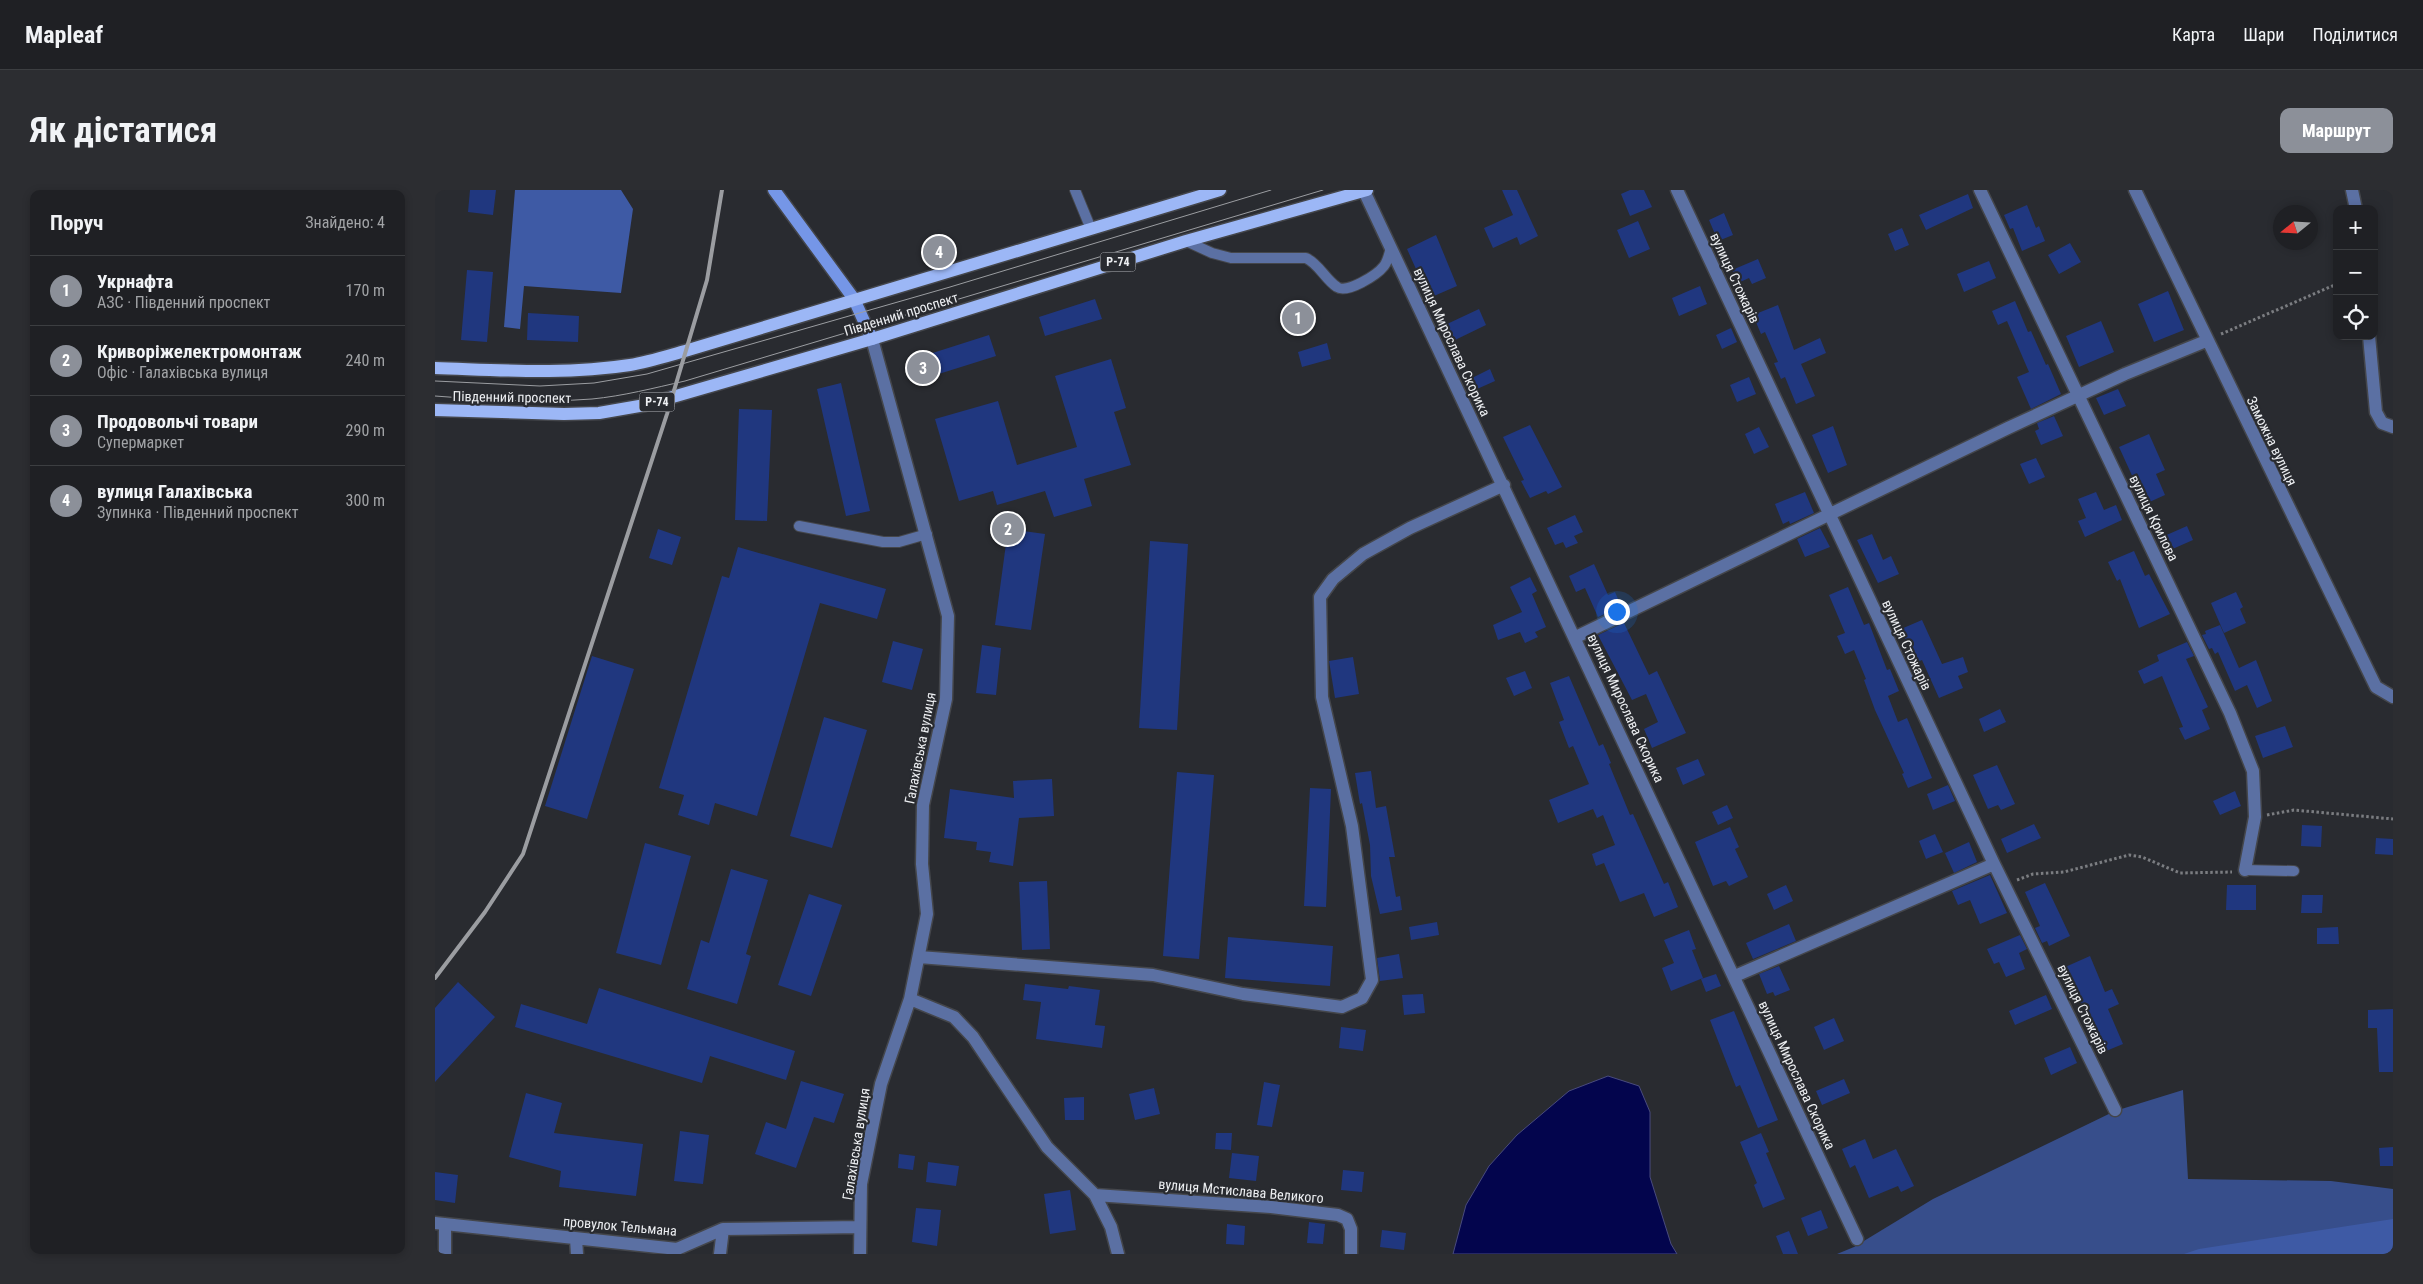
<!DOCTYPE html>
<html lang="uk">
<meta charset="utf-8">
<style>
body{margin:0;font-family:"Roboto Condensed",sans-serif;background:#2c2d31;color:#f1f3f6}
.controls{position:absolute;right:15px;top:15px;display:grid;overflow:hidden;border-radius:10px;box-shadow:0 2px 8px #0003}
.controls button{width:45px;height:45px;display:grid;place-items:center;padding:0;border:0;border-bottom:1px solid #3c3e41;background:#1f2024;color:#f1f3f6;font:25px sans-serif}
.compass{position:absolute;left:1838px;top:15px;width:45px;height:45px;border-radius:50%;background:#1f2024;box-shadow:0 2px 8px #0003;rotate:252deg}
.you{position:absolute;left:1181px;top:421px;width:18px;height:18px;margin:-12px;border:4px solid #fff;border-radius:50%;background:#1a73e8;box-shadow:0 0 0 8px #1a73e833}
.badge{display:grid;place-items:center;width:32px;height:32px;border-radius:50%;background:#8c9099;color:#fff;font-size:16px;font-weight:700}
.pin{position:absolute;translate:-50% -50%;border:2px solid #fff;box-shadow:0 1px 5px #0006}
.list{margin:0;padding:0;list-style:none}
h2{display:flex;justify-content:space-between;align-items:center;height:65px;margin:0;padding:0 20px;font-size:21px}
h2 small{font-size:16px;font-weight:400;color:#a1a3a6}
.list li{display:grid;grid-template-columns:32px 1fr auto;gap:15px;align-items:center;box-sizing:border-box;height:70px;padding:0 20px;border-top:1px solid #3c3e41}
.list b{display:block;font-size:19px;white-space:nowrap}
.list p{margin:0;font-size:16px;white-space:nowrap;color:#a1a3a6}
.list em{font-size:16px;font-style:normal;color:#a1a3a6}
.icon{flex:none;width:28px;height:28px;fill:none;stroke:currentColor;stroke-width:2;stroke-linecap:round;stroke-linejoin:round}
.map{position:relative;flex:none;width:1958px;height:1064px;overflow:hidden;border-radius:10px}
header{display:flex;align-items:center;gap:30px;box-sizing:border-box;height:70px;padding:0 25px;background:#1f2024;border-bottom:1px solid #3c3e41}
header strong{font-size:24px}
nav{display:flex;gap:28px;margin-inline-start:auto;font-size:18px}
.intro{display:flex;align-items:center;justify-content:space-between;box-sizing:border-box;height:120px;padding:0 30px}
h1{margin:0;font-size:35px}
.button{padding:12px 22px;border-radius:10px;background:#8c9099;color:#fff;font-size:18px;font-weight:700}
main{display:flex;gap:30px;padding:0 30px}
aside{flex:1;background:#1f2024;border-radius:10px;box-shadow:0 2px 8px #0003}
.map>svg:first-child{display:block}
.green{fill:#374e8b}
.forest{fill:#3e5aa5}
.water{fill:#03054d;stroke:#494b7e}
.building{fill:#20377f}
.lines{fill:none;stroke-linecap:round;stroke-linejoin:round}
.service-casing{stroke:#44464b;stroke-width:12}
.minor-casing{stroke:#44464b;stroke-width:15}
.secondary-casing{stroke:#44464b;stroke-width:15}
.primary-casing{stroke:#44464b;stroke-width:15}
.path{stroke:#7b7d81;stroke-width:3;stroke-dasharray:2.5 2.5;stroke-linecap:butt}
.service{stroke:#5b70a3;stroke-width:10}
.minor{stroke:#5b70a3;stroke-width:12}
.secondary{stroke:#7596e7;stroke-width:12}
.primary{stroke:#9cb7f6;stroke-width:12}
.tram{stroke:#9b9da1;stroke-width:1}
.rail{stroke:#9b9da1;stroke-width:4}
.labels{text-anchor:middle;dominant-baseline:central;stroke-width:4.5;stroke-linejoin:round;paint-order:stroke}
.shield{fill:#292b30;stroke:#b2b4b8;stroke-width:1}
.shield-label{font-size:12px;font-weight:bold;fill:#edeff2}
.street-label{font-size:14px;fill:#edeff2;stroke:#292b30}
</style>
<header>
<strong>Mapleaf</strong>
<nav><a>Карта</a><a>Шари</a><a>Поділитися</a></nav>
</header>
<div class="intro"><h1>Як дістатися</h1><a class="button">Маршрут</a></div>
<main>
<aside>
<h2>Поруч<small>Знайдено: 4</small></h2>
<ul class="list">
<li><span class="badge">1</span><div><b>Укрнафта</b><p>АЗС · Південний проспект</p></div><em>170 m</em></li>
<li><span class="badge">2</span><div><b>Криворіжелектромонтаж</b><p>Офіс · Галахівська вулиця</p></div><em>240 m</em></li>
<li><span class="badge">3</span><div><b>Продовольчі товари</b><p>Супермаркет</p></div><em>290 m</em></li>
<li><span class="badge">4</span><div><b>вулиця Галахівська</b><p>Зупинка · Південний проспект</p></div><em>300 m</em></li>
</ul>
</aside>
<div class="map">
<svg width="1958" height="1064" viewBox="0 0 1958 1064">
<rect width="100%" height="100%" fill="#292b30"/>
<path class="green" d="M1748,900L1753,989L1896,991L1958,999V1064H1402L1419,1057L1498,1009L1680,921Z"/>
<path class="forest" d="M80,0H186L198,19L186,103L89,96L85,139L69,137Z
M1958,1029V1064H1749L1764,1059Z"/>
<path class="water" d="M1173,886L1204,896L1215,922V987L1236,1054L1242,1064H1018L1031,1015L1054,976L1082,945L1134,901Z"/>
<path class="building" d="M35,0H61L58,25L33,22Z
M1067,0H1082L1103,46L1085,55L1082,47L1058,58L1049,38L1078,25Z
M1195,0H1209L1217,17L1195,26L1186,4Z
M1533,4L1538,18L1491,40L1484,25Z
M1592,15L1601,38L1604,36L1610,51L1587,61L1578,38L1575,39L1569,25Z
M1289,23L1298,45L1283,51L1274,30Z
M1203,31L1215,59L1194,68L1182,40Z
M1467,38L1474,55L1460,61L1453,44Z
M1001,45L1022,96L999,106L986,76L981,79L972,59Z
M1635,53L1646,72L1624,84L1613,65Z
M1323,69L1331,88L1317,94L1314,88L1303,93L1297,80Z
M1554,71L1561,88L1529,102L1522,84Z
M32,80L58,82L52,152L26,150Z
M1265,96L1272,114L1244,126L1237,108Z
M1733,101L1749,140L1719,152L1703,114Z
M660,109L667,129L610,146L604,127Z
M1580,111L1593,142L1596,141L1611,175L1613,174L1626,204L1596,219L1582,187L1594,182L1572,131L1563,135L1557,121Z
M1343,115L1359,160L1385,148L1391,163L1366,174L1380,206L1361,214L1350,187L1346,189L1339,173L1343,172L1330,142L1326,144L1318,125Z
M1044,119L1051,135L1020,150L1012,134Z
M93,123L144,126L143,152L92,150Z
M1666,131L1679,162L1644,177L1631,146Z
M1296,138L1302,152L1287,159L1281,145Z
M554,145L561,166L491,188L485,167Z
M892,153L896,169L867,177L863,162Z
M676,169L691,218L679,222L696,275L649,289L657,316L619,327L610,301L562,315L558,301L524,311L500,229L563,211L582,275L642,257L620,186Z
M1055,179L1060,191L1042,199L1037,188Z
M1314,187L1321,204L1302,212L1295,195Z
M406,193L435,321L411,326L382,199Z
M1683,199L1691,216L1669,225L1661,208Z
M304,219L337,220L332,331L300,330Z
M1619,226L1628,246L1606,255L1600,241L1604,239L1602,233Z
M1095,235L1127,297L1113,304L1111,301L1095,308L1086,291L1089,290L1068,247Z
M1398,236L1412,275L1393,283L1377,245Z
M1324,237L1334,257L1319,264L1310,244Z
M1714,244L1730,280L1721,284L1730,305L1710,314L1684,257Z
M1601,268L1610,287L1594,294L1585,274Z
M1370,302L1379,323L1355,334L1354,331L1348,334L1340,314Z
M1661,302L1669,320L1681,315L1687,330L1650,347L1643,331L1651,328L1643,309Z
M1140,325L1148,342L1139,346L1143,353L1131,358L1128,352L1120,355L1112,338Z
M1752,336L1758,350L1733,361L1727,347Z
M1385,338L1395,357L1370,367L1362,349Z
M223,339L246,347L237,375L214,368Z
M573,339L610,344L596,440L560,435Z
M1437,344L1448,370L1456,366L1464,384L1443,393L1422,350Z
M715,351L753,354L742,540L704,538Z
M303,357L451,399L442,429L385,413L322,626L280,613L274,635L243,625L249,605L224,598L287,386L294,388Z
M1699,361L1710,386L1714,384L1735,424L1704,438L1685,389L1682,391L1673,372Z
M1159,374L1173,405L1180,402L1186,416L1163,427L1150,398L1141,402L1134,386Z
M1095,387L1102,401L1097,404L1111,437L1100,442L1103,447L1090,453L1085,442L1063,450L1058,435L1087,422L1075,397Z
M1413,397L1429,435L1434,433L1452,480L1455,479L1464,501L1453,506L1463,532L1472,528L1497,588L1473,598L1467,584L1469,583L1440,520L1429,490L1431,489L1419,460L1410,464L1402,446L1410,443L1394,405Z
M1801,402L1808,417L1805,419L1811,433L1789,443L1776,413Z
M1487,430L1507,474L1528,467L1533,482L1523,486L1528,498L1504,508L1487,470L1480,473L1466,439Z
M1189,433L1214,485L1222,481L1251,543L1217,558L1209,539L1223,532L1211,504L1197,510L1163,445Z
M1785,435L1804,478L1821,470L1837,511L1822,518L1812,495L1800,501L1783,462L1780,464L1777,458L1774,459L1767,445L1771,444L1770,441Z
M458,451L488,459L477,500L447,492Z
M1752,452L1759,466L1751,469L1773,517L1767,520L1775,539L1750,550L1744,538L1748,537L1727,486L1709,494L1703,481L1724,471L1722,465Z
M547,455L566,458L561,505L541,503Z
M157,466L199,479L152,629L110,616Z
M918,467L924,504L900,508L894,471Z
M1090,481L1097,498L1079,506L1071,488Z
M1134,486L1164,556L1168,554L1176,573L1174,574L1195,625L1198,624L1229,694L1233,692L1243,717L1219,727L1209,703L1185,712L1169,673L1161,676L1157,664L1180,655L1168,625L1162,628L1158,619L1123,633L1114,610L1154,594L1138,556L1134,558L1124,532L1129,530L1115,493Z
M1565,519L1571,532L1549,542L1544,529Z
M389,527L432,540L397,658L355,646Z
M1850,536L1858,557L1828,568L1820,546Z
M1263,569L1270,585L1248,595L1241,578Z
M1562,575L1580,614L1566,620L1563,615L1553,619L1538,585Z
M936,581L941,618L951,616L960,667H954L961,707L965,706L967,720L945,724L936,686L935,655L927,613L925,614L920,583Z
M742,582L779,585L764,769L728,766Z
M617,589L619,626L584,628L578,676L554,672L556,662L541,660L542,652L509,648L515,599L579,608L578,591Z
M1513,595L1520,611L1498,620L1492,604Z
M875,598L896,599L891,717L869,716Z
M1800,601L1806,616L1785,625L1778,611Z
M1292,615L1298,628L1283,635L1277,622Z
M1599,634L1606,648L1572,663L1566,649Z
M1867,635L1887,636L1886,657L1866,656Z
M1295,637L1304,657L1300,659L1313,687L1294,696L1291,691L1278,696L1260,652Z
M1500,644L1508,662L1491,669L1484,651Z
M1941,648L1958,649V665L1940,664Z
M1534,652L1542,672L1519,683L1510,663Z
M210,653L256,666L226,775L181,763Z
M296,679L333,690L311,764L316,766L302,814L252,799L266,750L274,753Z
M1555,685L1572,723L1545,734L1535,710L1523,715L1517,701Z
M612,691L615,759L587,760L584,692Z
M1610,693L1635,746L1614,756L1612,751L1607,753L1600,738L1605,736L1590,702Z
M1351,695L1358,711L1339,720L1332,704Z
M1792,695H1821V720H1791Z
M374,704L407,715L376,806L343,795Z
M1867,705H1888L1887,723H1866Z
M1002,732L1004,745L976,750L974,737Z
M1354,734L1361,751L1318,769L1311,753Z
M1903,737L1904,754H1882V738Z
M1254,740L1261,759L1257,760L1268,788L1236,801L1227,778L1239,773L1229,750Z
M1585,745L1592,759L1584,763L1590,779L1571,787L1564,772L1559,774L1552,759Z
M793,747L898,756L895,796L790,788Z
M964,764L968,788L945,791L942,768Z
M1655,766L1670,802L1677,799L1684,814L1673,819L1688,854L1671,861L1656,826L1652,828L1636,790L1633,791L1628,778Z
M1344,776L1355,800L1340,806L1338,802L1332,804L1324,784Z
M1281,784L1286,796L1271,802L1266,789Z
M23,792L60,827L0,892V818Z
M590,794L633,799L634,796L665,800L660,835L670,836L667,858L601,849L606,812L588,810Z
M164,798L360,861L351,890L275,866L267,893L80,837L86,814L152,834Z
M988,804L990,823L969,825L967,805Z
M1611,805L1617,819L1580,835L1574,821Z
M1958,819V882H1944L1942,838H1933V820Z
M1299,821L1343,930L1323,938L1305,895L1301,897L1275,830Z
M1399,828L1409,851L1389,860L1379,837Z
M906,837L931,840L928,861L904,858Z
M1635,857L1642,873L1616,885L1609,868Z
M1409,889L1415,903L1387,915L1381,901Z
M366,891L409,904L399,933L379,927L361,978L320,964L331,932L351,939Z
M829,892L845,895L837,937L822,935Z
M719,898L725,924L700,930L694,904Z
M91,903L127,913L119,943L208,954L201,1006L124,997L126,981L74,967Z
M649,907V930H630L629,908Z
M245,941L274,945L268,994L239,991Z
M781,943H797L796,960L780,959Z
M1326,943L1334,962L1331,963L1350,1009L1328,1018L1319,995L1322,993L1305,952Z
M1430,949L1438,969L1461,959L1479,996L1466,1002L1463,996L1434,1008L1420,975L1415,978L1407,959Z
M1958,957V976H1945L1944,958Z
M797,963L824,966L821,991L794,988Z
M464,964L480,966L478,980L463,978Z
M493,972L524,976L521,996L491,992Z
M908,980L929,982L927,1002L906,1000Z
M0,982L23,985L20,1013L0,1010Z
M635,1000L641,1040L615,1044L609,1004Z
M481,1018L506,1020L502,1056L477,1052Z
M1386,1020L1393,1038L1373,1046L1366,1028Z
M874,1032L890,1034L888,1054L872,1053Z
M792,1034L810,1036L809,1055L791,1054Z
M947,1040L971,1043L969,1060L945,1057Z
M1354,1041L1363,1064H1348L1341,1046Z"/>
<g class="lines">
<defs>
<path id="service" d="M640,0L656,39
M751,51L777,63L796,68H871C884,74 890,89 902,97C912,104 942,85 949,76C953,71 954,64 956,58
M364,336L448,352H464L492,344
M1810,680L1859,681"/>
<path id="minor" d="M1242,0L1559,674L1680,920
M1545,0L1795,523L1818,581L1820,627L1810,680
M1700,0L1941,497L1958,507
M1917,0L1921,19
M929,1L1422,1049
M1934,146L1941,222L1947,233L1958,237
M1141,447L1573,238L1690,184L1771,151
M484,767L718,785L808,804L907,817L927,808L937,790L917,636L887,507L885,407L898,389L928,364L975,338L1069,295
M1300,786L1559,674
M475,809L519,827L538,847L612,957L660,1005L676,1037L683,1064
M660,1005L836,1017L903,1025L912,1029L916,1039V1064
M0,1033L242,1059L288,1039L424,1037
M141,1049L142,1064
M10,1064V1034
M285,1064L288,1039
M425,1064L426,994L446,894L475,809L492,724L487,674L488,615L511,509L513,426L437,149"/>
<path id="secondary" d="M339,0L419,109L437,149"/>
<path id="primary" d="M0,178C65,180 130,185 195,175C213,172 232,166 250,161L785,0
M0,220L129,224L164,223L210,215L437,149L751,51L932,0"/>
</defs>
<use href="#service" class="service-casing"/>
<use href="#minor" class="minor-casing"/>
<use href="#secondary" class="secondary-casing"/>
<use href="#primary" class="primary-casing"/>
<path class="path" d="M1786,144L1902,94
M1832,625L1859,620L1958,629
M1582,690L1598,684L1629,682L1694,665L1707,667L1745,683L1797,682"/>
<use href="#service" class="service"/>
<use href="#minor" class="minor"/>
<use href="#secondary" class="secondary"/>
<use href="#primary" class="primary"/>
<path class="tram" d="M0,191L105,196L159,193L212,184L515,97L836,0
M0,206C52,210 104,213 157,209C188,206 219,198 250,191L888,0"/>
<path class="rail" d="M0,788L50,722L88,664L232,224L272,90L287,0"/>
</g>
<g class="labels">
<g class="shield">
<rect x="665.5" y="62.5" width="35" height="19" rx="4"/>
<rect x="204.5" y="202.5" width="35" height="19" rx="4"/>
</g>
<g class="shield-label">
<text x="683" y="72">Р-74</text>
<text x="222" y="212">Р-74</text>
</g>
<g class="street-label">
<text transform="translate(1300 88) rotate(65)">вулиця Стожарів</text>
<text transform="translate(466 124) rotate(-17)">Південний проспект</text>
<text transform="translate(1017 152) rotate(65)">вулиця Мирослава Скорика</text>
<text transform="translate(77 207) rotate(1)">Південний проспект</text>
<text transform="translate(1837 251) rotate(64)">Заможна вулиця</text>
<text transform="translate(1719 328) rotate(64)">вулиця Крилова</text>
<text transform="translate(1472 455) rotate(65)">вулиця Стожарів</text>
<text transform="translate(1191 518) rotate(65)">вулиця Мирослава Скорика</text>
<text transform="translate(485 558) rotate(-79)">Галахівська вулиця</text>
<text transform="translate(1648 819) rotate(64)">вулиця Стожарів</text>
<text transform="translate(1362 885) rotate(65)">вулиця Мирослава Скорика</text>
<text transform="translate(421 954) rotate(-81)">Галахівська вулиця</text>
<text transform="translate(806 1001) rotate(5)">вулиця Мстислава Великого</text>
<text transform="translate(185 1036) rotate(5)">провулок Тельмана</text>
</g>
</g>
</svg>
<div class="controls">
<button>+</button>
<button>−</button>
<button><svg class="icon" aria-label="locate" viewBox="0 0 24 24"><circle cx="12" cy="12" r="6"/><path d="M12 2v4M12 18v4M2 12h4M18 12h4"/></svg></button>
</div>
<svg class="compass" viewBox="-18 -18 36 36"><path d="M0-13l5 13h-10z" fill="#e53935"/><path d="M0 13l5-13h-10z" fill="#a1a3a6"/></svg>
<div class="you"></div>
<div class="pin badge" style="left:863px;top:128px">1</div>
<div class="pin badge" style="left:573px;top:339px">2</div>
<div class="pin badge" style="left:488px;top:178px">3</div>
<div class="pin badge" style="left:504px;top:62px">4</div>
</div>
</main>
